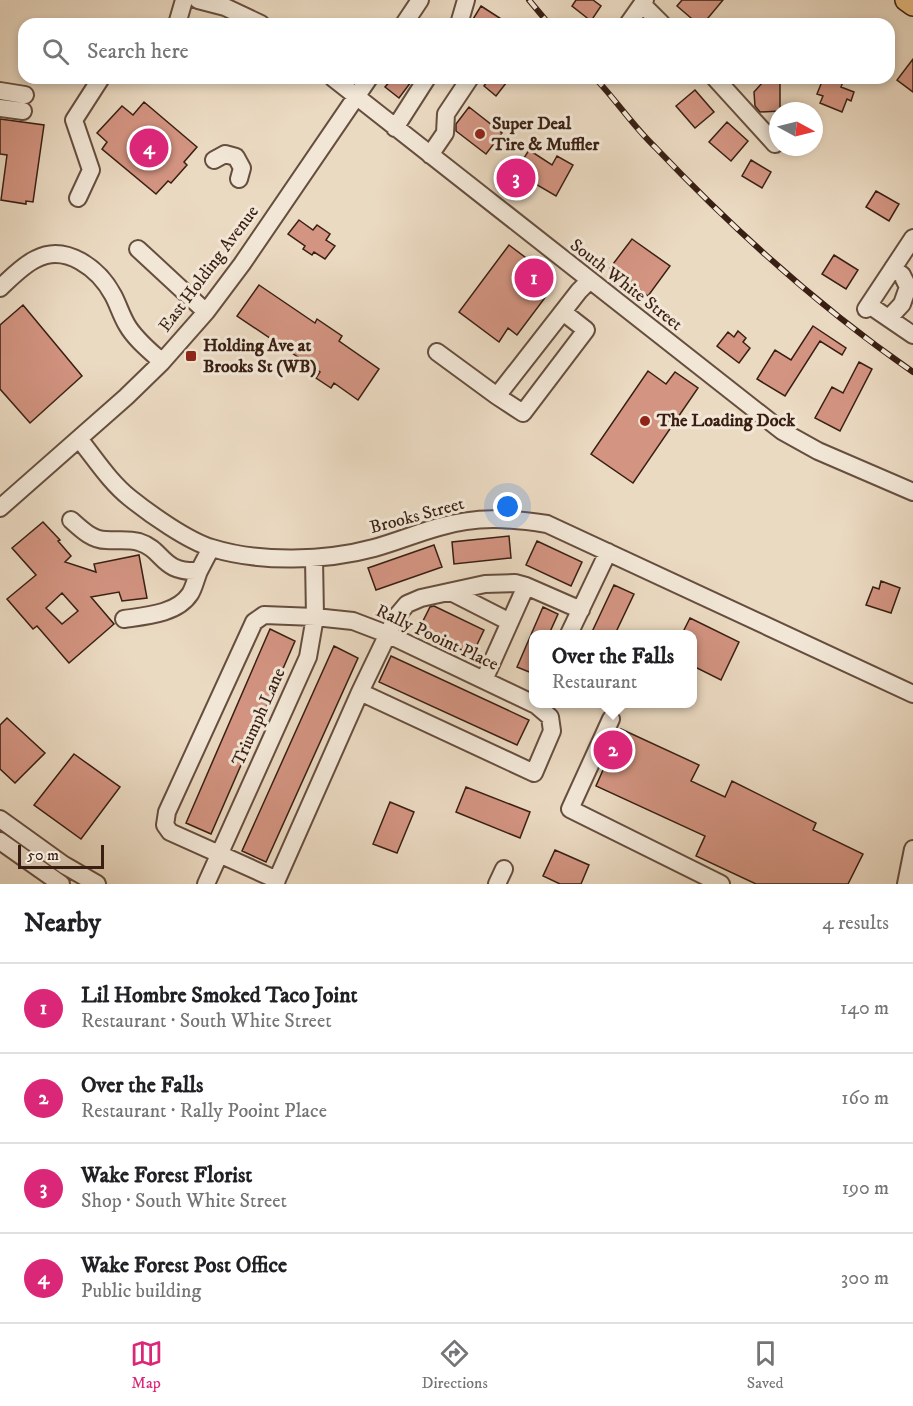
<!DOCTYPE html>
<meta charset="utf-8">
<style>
body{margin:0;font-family:"IM FELL DW Pica",serif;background:#f6f6f6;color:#202124}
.compass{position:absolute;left:769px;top:102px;width:54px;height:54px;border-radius:50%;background:#fff;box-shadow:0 3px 9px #0003;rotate:97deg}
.scale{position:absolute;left:18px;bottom:15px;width:86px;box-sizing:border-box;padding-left:6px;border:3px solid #391f13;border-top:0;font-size:16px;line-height:21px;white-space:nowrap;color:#391f13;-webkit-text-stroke:4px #f2e7d7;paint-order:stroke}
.you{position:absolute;left:508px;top:507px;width:21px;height:21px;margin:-15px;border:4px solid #fff;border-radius:50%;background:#1a73e8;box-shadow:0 0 0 9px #1a73e833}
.badge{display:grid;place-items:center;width:39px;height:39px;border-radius:50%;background:#db2777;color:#fff;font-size:20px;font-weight:700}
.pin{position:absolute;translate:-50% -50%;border:3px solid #fff;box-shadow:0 2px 6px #0006}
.popup{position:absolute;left:529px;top:630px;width:168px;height:78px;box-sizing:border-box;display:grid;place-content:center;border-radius:12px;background:#fff;filter:drop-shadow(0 2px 4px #0005);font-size:20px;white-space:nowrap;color:#757577}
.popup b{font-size:22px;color:#202124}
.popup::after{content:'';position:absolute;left:50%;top:100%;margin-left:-12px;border:12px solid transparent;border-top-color:#fff}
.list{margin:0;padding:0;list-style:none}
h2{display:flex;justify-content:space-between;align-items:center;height:78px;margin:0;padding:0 24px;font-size:26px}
h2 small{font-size:20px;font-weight:400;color:#757577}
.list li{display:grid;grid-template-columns:39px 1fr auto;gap:18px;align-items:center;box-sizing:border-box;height:90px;padding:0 24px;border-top:2px solid #e0e0e0}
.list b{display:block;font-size:22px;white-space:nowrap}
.list p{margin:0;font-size:20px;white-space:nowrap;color:#757577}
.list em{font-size:20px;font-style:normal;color:#757577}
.icon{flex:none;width:33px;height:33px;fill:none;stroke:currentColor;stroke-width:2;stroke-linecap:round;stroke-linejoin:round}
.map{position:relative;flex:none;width:913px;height:884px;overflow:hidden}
.search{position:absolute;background:#fff;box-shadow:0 3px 9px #0003;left:18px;right:18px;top:18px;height:66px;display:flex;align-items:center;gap:15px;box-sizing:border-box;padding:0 21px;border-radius:18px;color:#757577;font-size:22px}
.sheet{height:438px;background:#fff}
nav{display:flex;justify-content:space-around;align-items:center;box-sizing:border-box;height:84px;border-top:2px solid #e0e0e0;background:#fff;font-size:16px;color:#757577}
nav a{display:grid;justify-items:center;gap:3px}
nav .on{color:#db2777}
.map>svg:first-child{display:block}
.building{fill:#d39481;stroke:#391f13;stroke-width:1.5;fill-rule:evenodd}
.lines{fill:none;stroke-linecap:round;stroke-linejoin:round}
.minor-casing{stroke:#664e3f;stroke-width:20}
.major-casing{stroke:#391f13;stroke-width:24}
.minor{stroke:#f2e7d7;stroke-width:16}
.major{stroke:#e6bd81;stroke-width:21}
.rail-casing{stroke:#391f13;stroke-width:6}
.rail{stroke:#f2e7d7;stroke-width:4;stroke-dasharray:11;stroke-linecap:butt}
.poi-dot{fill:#8f2418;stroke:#f2e7d7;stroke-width:2}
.labels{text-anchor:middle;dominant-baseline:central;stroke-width:6;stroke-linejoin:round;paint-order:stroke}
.poi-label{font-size:18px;font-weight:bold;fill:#391f13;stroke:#f2e7d7;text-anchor:start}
.street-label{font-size:18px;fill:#391f13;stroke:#f2e7d7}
</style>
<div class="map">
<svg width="913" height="884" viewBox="0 0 913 884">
<rect width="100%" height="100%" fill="#ebdac2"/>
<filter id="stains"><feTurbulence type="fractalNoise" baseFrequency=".00333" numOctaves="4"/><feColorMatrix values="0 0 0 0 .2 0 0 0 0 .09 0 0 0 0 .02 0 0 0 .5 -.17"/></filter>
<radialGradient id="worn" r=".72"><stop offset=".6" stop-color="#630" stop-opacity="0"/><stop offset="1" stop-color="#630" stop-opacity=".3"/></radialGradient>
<path class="building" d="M576,0H593L601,6L591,21L572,6Z
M682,0H723L703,24H698L677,6Z
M481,6L509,24H470Z
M913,59V92L897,80Z
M393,78H414L399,98L385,87Z
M490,78H510L496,96L484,86Z
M834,78L843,82L841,87L854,92L851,101L847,99L842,112L820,103L823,96L817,94L823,79L832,83Z
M763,82H780V111L760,112L755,106L754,92Z
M695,90L714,112L695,128L676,106Z
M144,102L197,147L184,162L187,165L171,183L168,181L156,194L102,149L107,142L97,133L122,106L133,115Z
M469,107L502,133L486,154L456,131V124Z
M0,119L44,125L33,202L26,201V204L1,200L7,155L0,154Z
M727,122L748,141L731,161L709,142Z
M529,150L552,165L557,156L573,165L556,196L534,183L525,197L507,185Z
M751,160L771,172L762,188L742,176Z
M876,191L899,204L889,221L866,207Z
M299,220L313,230L317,225L330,234L326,240L335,246L325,259L314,252L312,255L303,249L305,246L288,234Z
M632,239L670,266L648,296L610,268Z
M509,245L550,276L540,290L547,295L517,335L508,328L499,342L459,312Z
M834,255L858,270L846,289L822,274Z
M259,285L315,323L317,319L342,336L339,341L379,369L358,400L334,383L331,388L316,378L320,372L237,316Z
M23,305L82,376L30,423L0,389V325Z
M813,326L846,348L842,355L820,341L785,396L757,379L775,350L791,360Z
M738,331L746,338L743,342L750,348L739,363L717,346L728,332L734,337Z
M859,362L872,369L840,431L815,418L832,387L843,393Z
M648,371L666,384L675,372L698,388L633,483L591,454Z
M43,522L60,540L58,541L71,556L65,562L96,572L94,564L139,555L147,598L122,601L119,592L91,597L114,624L69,663L37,626L33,629L7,599L36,575L12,548ZM62,593L78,611L62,624L46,608Z
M509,536L511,558L454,564L452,542Z
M537,541L582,562L571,586L526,565Z
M434,545L442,567L376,590L368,568Z
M881,581L900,588L891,613L866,605L873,587L879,589Z
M614,585L634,594L615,634H591Z
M434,606L484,630L472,655L419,629L430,607Z
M543,607L558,614L549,634H534V674L517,667Z
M690,618L739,642L721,680L693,666V634H682Z
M270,629L295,641L211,834L186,823Z
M334,646L358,658L266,862L242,851Z
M391,656L529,720L517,745L379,682Z
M7,718L45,753L15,783L0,769V725Z
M621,729L699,765L691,781L725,797L732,781L816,823L813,830L863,854L848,884H756L696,856L705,836L596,786Z
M74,754L120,787L81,839L34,805Z
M466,787L530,812L520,838L456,812Z
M390,802L414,812L397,853L373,844Z
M555,850L589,865L581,884H560L543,876Z"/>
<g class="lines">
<defs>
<path id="minor" d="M198,0L225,7L261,24
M642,4L662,24
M177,24L184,0
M404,24L420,0
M459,24L466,0
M628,24L645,0
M333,78L782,431L818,451L913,492
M715,78L775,144
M0,91L25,95
M0,108L23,111
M395,128L427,78
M430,155L445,133L446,114L470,78
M214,160L225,154L236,157L242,168L239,179
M78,198L91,170L74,120L101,78
M138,249L206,312
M0,288C11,278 23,265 36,259C66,243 99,269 113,295C118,304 121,315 127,325C135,339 150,351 162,362
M869,305L913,335
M866,309L913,238
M563,312L586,330L523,413L497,396L579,291L589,281
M889,318L902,304L908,287L902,275L893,268
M437,352L497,396
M80,440C96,460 110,482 130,498C150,514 188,541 212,548C260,563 326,561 374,548C396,542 417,533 439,527C477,516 509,518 547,524L913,694
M0,508L126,397L162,362L206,312L242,264L369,78
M71,520C81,529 92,540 106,540C118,541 128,539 139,542C165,550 160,573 199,571L211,548
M451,592L510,622
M124,619C145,616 177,614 190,594C194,588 196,578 199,571
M569,634L608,552
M484,680L526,586
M536,705L550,717L552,731L534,773L360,692L396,617L407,604L421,598L485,584L515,583L526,586L581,610
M611,719L570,809L721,884
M0,819L64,865L97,884
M0,841L61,884
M277,880L170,832L165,825L167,812L254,622L264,615L315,617L353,621L387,634L536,705L537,704
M206,884L308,657L315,617L314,558
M275,884L360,692
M497,884L504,869
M906,884L913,849"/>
<path id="major" d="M906,0L913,5"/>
</defs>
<use href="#minor" class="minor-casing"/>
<use href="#major" class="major-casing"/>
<use href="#minor" class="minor"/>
<use href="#major" class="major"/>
<defs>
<path id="rail" d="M529,0L549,24
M595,78C616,100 633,126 655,147C734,230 819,307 913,372"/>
</defs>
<use href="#rail" class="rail-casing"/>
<use href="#rail" class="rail"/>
</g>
<g class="poi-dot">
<circle cx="480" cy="134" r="6"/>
<rect x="185" y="350" width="12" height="12" rx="3"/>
<circle cx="645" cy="421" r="6"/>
</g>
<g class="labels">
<g class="poi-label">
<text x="492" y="124">Super Deal<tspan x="492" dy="21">Tire &amp; Muffler</tspan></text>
<text x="203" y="346">Holding Ave at<tspan x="203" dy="21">Brooks St (WB)</tspan></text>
<text x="657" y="421">The Loading Dock</text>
</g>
<g class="street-label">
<text transform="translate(209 269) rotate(-53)">East Holding Avenue</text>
<text transform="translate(626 285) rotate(38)">South White Street</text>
<text transform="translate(417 516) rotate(-15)">Brooks Street</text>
<text transform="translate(437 638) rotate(25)">Rally Pooint Place</text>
<text transform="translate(259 717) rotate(-66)">Triumph Lane</text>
</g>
</g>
<rect width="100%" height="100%" filter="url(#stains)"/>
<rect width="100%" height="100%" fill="url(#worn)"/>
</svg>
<svg class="compass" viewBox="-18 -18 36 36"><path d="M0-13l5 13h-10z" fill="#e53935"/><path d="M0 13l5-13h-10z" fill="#757577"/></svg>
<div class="scale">50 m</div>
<div class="you"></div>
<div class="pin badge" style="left:534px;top:278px">1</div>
<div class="pin badge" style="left:613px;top:750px">2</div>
<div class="popup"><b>Over the Falls</b>Restaurant</div>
<div class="pin badge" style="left:516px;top:178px">3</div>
<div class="pin badge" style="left:149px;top:148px">4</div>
<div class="search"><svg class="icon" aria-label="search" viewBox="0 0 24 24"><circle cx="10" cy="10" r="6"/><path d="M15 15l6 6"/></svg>Search here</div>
</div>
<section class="sheet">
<h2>Nearby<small>4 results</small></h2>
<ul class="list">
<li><span class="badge">1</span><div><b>Lil Hombre Smoked Taco Joint</b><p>Restaurant · South White Street</p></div><em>140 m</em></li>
<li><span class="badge">2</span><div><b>Over the Falls</b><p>Restaurant · Rally Pooint Place</p></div><em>160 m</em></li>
<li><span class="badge">3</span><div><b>Wake Forest Florist</b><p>Shop · South White Street</p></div><em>190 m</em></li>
<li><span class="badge">4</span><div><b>Wake Forest Post Office</b><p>Public building</p></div><em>300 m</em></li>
</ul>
</section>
<nav>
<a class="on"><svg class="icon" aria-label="map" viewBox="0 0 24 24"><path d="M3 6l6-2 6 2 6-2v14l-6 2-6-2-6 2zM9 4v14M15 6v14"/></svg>Map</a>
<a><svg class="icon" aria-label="directions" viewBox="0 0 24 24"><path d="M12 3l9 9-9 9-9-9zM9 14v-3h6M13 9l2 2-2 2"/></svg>Directions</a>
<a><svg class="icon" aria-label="saved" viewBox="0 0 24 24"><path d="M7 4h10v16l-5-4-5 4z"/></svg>Saved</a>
</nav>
